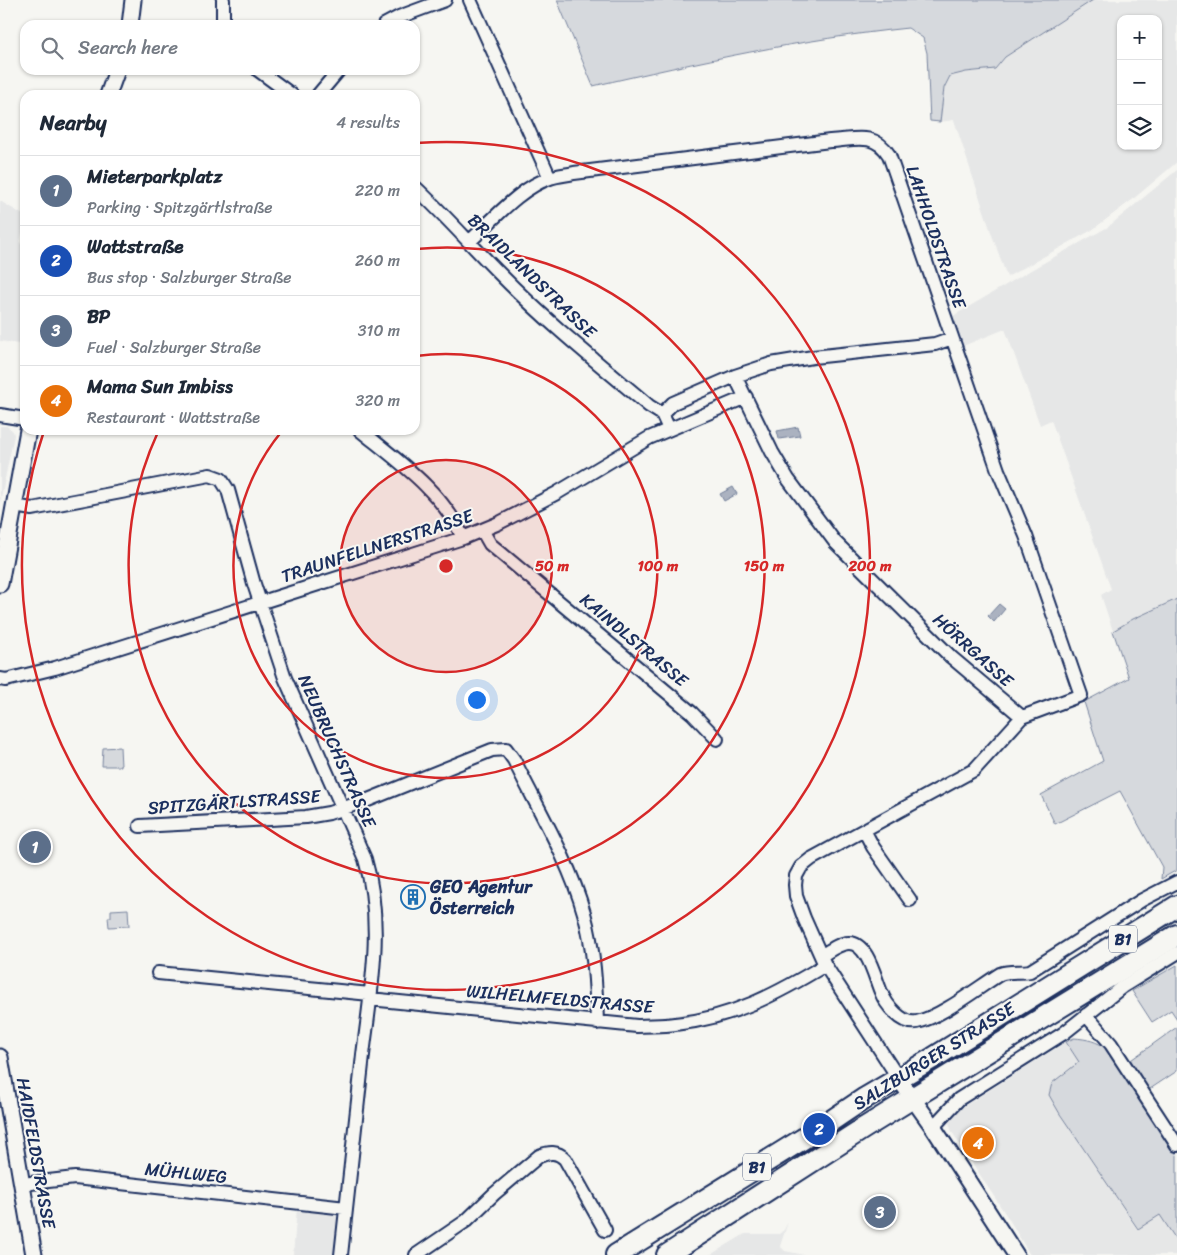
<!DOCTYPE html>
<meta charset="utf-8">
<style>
body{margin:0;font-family:Sriracha,sans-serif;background:#f6f6f7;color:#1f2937}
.controls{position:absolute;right:15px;top:15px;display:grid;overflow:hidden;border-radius:10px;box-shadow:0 1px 4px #0004}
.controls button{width:45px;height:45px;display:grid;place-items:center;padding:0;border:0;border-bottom:1px solid #e0e1e3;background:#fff;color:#1f2937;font:25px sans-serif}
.you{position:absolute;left:476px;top:699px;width:18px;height:18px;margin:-12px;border:4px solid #fff;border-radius:50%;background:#1a73e8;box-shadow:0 0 0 8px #1a73e833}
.badge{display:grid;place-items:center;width:32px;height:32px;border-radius:50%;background:#1a73e8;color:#fff;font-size:16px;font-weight:700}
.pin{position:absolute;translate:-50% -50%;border:2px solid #fff;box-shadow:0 1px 5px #0006}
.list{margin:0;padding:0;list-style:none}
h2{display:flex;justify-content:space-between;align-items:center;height:65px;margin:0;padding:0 20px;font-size:21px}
h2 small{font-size:16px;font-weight:400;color:#747a83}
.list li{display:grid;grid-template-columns:32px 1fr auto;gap:15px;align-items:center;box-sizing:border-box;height:70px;padding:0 20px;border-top:1px solid #e0e1e3}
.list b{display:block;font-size:19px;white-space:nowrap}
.list p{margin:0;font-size:16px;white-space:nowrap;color:#747a83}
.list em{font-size:16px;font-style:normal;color:#747a83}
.icon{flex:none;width:28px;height:28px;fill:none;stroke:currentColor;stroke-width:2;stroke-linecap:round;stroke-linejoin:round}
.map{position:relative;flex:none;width:1177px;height:1255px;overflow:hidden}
.search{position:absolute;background:#fff;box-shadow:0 1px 4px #0004;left:20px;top:20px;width:400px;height:55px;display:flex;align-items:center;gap:12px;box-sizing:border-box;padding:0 18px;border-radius:15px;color:#747a83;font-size:19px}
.panel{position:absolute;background:#fff;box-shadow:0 1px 4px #0004;left:20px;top:90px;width:400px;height:345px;border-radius:15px}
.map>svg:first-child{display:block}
.built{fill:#e6e7e7;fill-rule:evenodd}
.green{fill:#d6d9dd;stroke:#78849e}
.water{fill:#abb2c0;stroke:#717e99}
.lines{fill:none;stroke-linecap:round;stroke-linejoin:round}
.minor-casing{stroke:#1b2f5e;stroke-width:16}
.tertiary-casing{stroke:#1b2f5e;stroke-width:19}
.primary-casing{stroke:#1b2f5e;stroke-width:24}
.minor{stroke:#f6f6f2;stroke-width:12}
.tertiary{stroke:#f6f6f2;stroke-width:15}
.primary{stroke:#f6f6f2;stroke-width:20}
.ring{fill:none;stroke:#d62828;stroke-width:2.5}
.labels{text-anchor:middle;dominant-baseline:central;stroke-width:4;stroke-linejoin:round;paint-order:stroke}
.shield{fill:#f6f6f2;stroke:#5d6b8a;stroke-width:1}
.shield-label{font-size:16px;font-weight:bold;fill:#1b2f5e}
.street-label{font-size:18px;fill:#1b2f5e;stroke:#f6f6f2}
.poi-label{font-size:18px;font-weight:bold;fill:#1b2f5e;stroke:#f6f6f2;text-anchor:start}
.centre{fill:#d62828;stroke:#f6f6f2;stroke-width:2.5}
.ring-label{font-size:15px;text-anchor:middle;font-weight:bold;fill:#d62828;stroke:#f6f6f2;stroke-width:4;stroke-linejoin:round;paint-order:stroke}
</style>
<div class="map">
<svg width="1177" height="1255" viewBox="0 0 1177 1255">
<rect width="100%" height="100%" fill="#f6f6f2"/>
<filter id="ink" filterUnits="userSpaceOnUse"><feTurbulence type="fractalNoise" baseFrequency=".02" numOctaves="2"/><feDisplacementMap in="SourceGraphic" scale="10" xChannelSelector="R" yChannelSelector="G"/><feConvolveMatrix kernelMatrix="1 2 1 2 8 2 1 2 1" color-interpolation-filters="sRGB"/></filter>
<g filter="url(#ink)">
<path class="built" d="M1093,0H1177V162L1132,200L1092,230L1007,277L992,235L954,120L940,122L944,88L950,76L966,72L995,69L1005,57ZM1121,19H1158V146H1121Z
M1177,170V599L1133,619L1113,631L1101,595L1111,589L1051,420L1040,425L1005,329L963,346L953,316L1031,270L1108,227Z
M0,201L25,216L20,243L25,246V345L0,341Z
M0,426H7L13,431L14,435L0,503Z
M1066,1042L1080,1062L1064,1073L1060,1114L1137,1229L1160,1215L1177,1241V1255H1030L1010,1221L952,1132L949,1123L955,1112Z
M297,1208L340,1214L334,1255H293Z
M788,1222L780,1246L785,1251L804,1255H710L745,1234H779L784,1230Z"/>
<path class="green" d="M557,0H1093L1005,57L995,69L966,72L950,76L944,88L940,122L930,121L927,53L923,38L908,28C802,39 697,62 593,86Z
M1177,599V870L1161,879L1162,867L1120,791L1055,824L1041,795L1103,761L1084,702L1129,678L1113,631L1133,619Z
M120,747L121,766H102L103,748Z
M128,909L129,926L109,927L108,917H111V910Z
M1177,965V1019L1171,1010L1152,1022L1132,991Z
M1177,1027V1071L1147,1091L1128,1062Z
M1074,1038C1087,1039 1097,1041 1107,1049L1177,1155V1241L1160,1215L1138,1229L1060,1114L1049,1095L1052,1083L1079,1062L1066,1042Z"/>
<path class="water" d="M798,427L800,436L779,439L777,431Z
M733,487L737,494L724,501L720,494Z
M999,604L1005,609L994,622L988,616Z"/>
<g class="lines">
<defs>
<path id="minor" d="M470,0L550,178
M223,25V0
M384,25L399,17L445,0
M258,70L292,95
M318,95L339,70
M415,187C445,215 471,245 500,274C547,322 598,363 649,406L662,414L669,429
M470,241C493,220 521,187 550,178C558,175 566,175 574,173L830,141C854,140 874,131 889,155L998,470L1026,536L1081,695L1022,717
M735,376L772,452L788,479L835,542L951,657L1022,717L974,770L811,859L801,867L796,876L795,885L796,896L804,918L825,965L899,1079
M662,414L673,403L735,376L771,364L813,357L935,344L952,338
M0,415L25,419
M360,430C398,461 443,492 463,538
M14,506L32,509L210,475L221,479L228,490L254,584L285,678L365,859C384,923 371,990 363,1055C356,1122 348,1188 341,1255
M482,530L490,544L692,713L717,739
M0,679L6,680L55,668L463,538L499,523L557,493L649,438L746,397
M140,826L306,817L329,813L368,800L492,750L506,749L514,760C538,809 569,860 584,913C594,948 596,986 597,1023
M864,830L873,847L910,900
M821,956C829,951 839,943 849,943C868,943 875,979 881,992C886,1005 902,1025 917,1022C941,1017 979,987 1000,974C1010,970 1020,973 1030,971L1142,900L1177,882
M158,973L370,994
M370,999L637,1026C650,1025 663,1026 675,1024C732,1018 777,994 825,965
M1086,1015L1111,1044L1177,1145
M933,1127L959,1099L1064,1033L1122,987L1177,953
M22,1184L75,1178L346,1208
M416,1255L466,1221L494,1194L539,1156C549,1152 557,1151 565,1159L605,1230"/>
<path id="tertiary" d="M130,25L133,0
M108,95L117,70
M0,584L28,430
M0,1057L34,1255
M899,1079L933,1127L1016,1255"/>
<path id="primary" d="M616,1255L819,1129L865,1098L933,1058L1177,906
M667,1255L864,1128L1177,935"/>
</defs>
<use href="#minor" class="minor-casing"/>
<use href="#tertiary" class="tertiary-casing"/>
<use href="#primary" class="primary-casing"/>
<use href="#minor" class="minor"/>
<use href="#tertiary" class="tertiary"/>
<use href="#primary" class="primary"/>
</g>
</g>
<circle cx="446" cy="566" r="106" fill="#d62828" fill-opacity=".12"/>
<g class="ring">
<circle cx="446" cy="566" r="106"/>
<path d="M416 356A212 212 0 1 1 282 431"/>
<path d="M416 249A318 318 0 1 1 158 432"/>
<path d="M416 143A424 424 0 1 1 44 431"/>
</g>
<defs>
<symbol id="building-ring" viewBox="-11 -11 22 22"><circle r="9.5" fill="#f6f6f2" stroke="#1f6fb2" stroke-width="1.5"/><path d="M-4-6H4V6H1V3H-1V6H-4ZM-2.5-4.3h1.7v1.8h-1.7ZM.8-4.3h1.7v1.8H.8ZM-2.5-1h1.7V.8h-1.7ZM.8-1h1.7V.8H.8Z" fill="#1f6fb2"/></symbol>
</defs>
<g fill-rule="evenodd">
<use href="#building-ring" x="399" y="883" width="28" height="28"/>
</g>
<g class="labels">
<g class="shield">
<rect x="1109" y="925.5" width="28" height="27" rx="4"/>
<rect x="743" y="1153.5" width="28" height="27" rx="4"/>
</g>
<g class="shield-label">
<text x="1123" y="939">B1</text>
<text x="757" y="1167">B1</text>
</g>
<g class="street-label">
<text transform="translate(936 237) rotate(71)">LAHHOLDSTRASSE</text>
<text transform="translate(532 276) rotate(44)">BRAIDLANDSTRASSE</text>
<text transform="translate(377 546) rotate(-18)">TRAUNFELLNERSTRASSE</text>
<text transform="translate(634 640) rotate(40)">KAINDLSTRASSE</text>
<text transform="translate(973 650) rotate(42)">HÖRRGASSE</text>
<text transform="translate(337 751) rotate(66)">NEUBRUCHSTRASSE</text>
<text transform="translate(234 802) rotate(-4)">SPITZGÄRTLSTRASSE</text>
<text transform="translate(560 999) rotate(5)">WILHELMFELDSTRASSE</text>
<text transform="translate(934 1056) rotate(-32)">SALZBURGER STRASSE</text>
<text transform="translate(36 1153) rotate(80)">HAIDFELDSTRASSE</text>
<text transform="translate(186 1173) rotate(6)">MÜHLWEG</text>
</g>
<g class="poi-label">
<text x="430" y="887">GEO Agentur<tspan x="430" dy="21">Österreich</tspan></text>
</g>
</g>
<circle cx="446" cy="566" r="8" class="centre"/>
<g class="ring-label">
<text x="552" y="571">50 m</text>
<text x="658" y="571">100 m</text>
<text x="764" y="571">150 m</text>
<text x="870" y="571">200 m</text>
</g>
</svg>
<div class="controls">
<button>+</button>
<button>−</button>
<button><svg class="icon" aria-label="layers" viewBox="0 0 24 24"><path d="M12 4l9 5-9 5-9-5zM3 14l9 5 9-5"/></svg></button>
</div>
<div class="you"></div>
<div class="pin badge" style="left:35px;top:847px;background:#5c6f8a">1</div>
<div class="pin badge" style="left:819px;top:1129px;background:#1a4fb4">2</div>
<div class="pin badge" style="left:880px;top:1212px;background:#5c6f8a">3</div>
<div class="pin badge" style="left:978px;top:1143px;background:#e8710a">4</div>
<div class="search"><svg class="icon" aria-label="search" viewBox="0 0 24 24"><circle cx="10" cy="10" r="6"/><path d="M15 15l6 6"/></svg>Search here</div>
<section class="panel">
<h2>Nearby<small>4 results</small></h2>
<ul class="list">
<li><span class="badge" style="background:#5c6f8a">1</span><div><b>Mieterparkplatz</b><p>Parking · Spitzgärtlstraße</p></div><em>220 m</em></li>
<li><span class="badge" style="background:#1a4fb4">2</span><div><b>Wattstraße</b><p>Bus stop · Salzburger Straße</p></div><em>260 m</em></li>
<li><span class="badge" style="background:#5c6f8a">3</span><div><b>BP</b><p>Fuel · Salzburger Straße</p></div><em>310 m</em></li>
<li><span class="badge" style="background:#e8710a">4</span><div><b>Mama Sun Imbiss</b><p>Restaurant · Wattstraße</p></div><em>320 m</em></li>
</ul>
</section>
</div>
